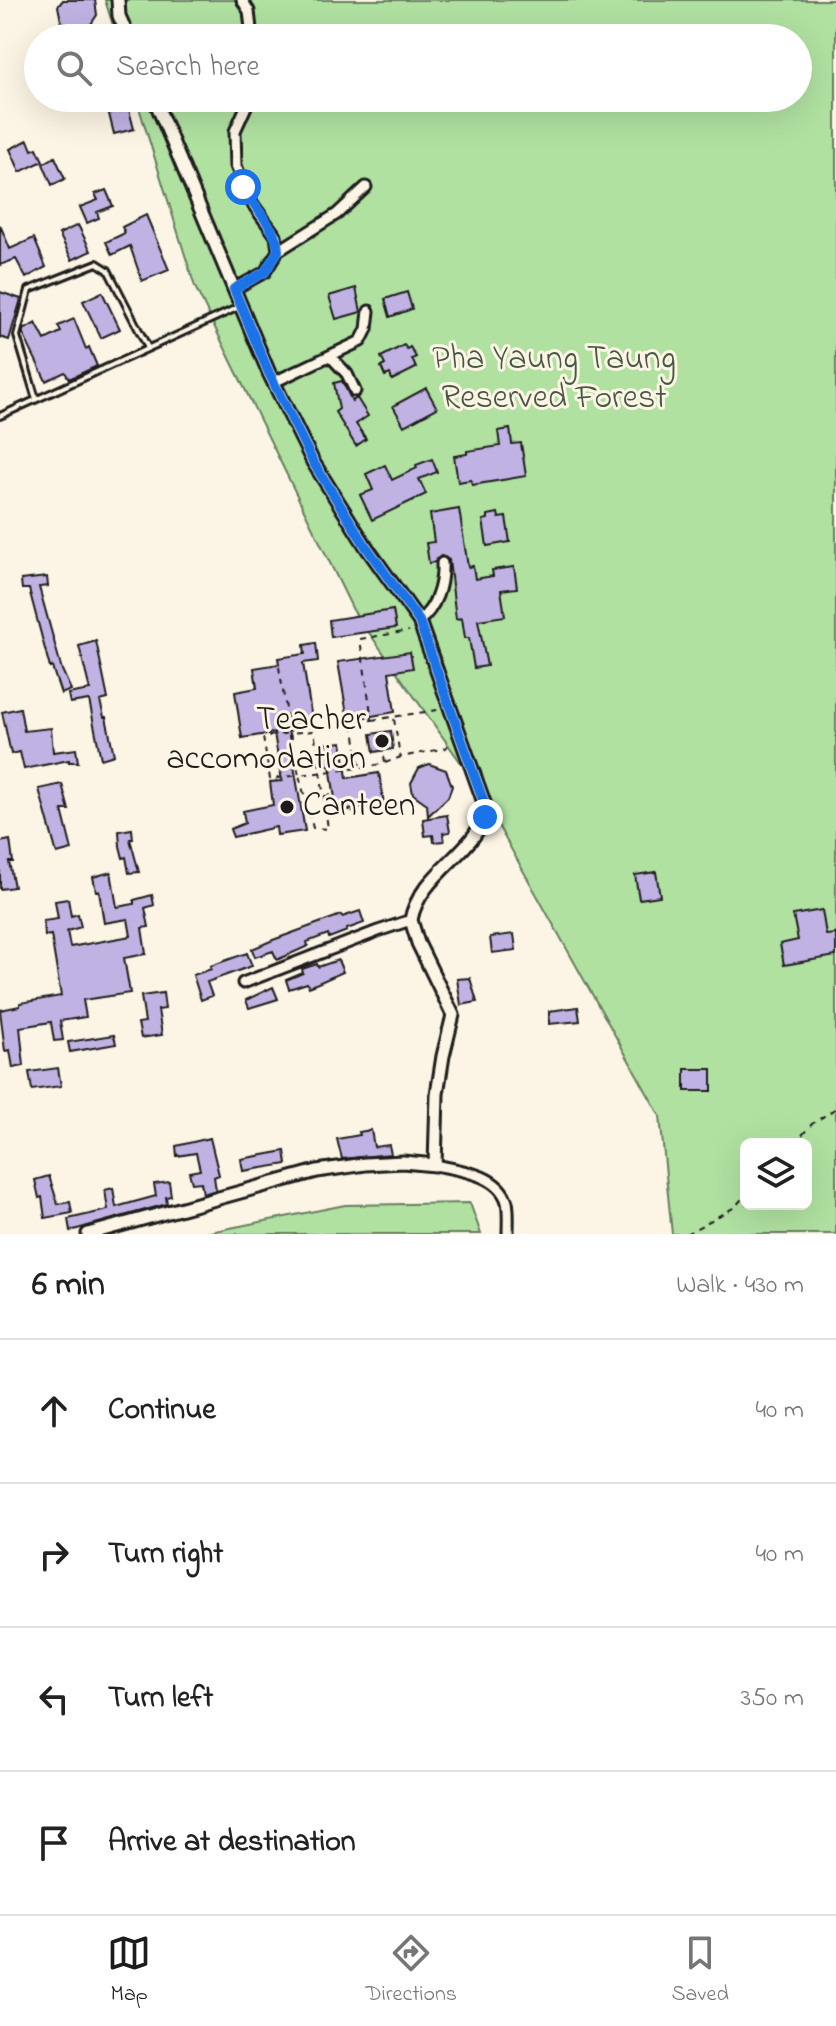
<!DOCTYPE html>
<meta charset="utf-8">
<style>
body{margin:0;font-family:"Indie Flower",sans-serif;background:#f6f6f6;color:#222}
.controls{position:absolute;right:24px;bottom:24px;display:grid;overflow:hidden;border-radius:12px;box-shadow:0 8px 32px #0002}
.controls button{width:72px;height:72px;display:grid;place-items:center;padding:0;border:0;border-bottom:2px solid #e0e0e0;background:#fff;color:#222;font:40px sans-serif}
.stop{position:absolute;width:24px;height:24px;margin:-18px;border:6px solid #1a73e8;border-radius:50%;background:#fff}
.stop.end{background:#1a73e8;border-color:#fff;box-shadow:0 2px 8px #0008}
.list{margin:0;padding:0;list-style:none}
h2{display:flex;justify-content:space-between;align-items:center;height:104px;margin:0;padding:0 32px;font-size:34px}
h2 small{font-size:26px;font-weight:400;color:#767676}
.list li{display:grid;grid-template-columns:52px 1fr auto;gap:24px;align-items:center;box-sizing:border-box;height:144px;padding:0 32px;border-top:2px solid #e0e0e0}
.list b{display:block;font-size:30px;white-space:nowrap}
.list em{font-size:26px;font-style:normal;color:#767676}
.icon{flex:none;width:44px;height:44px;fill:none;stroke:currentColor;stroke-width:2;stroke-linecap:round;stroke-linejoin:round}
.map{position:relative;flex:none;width:836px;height:1234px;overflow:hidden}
.search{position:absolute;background:#fff;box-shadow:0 8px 32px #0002;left:24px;right:24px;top:24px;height:88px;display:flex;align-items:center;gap:20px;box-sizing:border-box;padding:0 28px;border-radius:44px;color:#767676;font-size:30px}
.sheet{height:680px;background:#fff}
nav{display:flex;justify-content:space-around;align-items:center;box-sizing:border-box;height:112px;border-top:2px solid #e0e0e0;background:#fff;font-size:22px;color:#767676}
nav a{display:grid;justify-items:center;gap:4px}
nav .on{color:#1c1c1c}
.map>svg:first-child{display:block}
.green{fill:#b0e1a1;stroke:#667e5e;stroke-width:2;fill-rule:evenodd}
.building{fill:#c0b3e4;stroke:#1c1c1c;stroke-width:2}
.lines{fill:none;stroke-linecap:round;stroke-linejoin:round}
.service-casing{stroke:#1c1c1c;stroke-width:10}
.minor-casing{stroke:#1c1c1c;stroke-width:15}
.tertiary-casing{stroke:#1c1c1c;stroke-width:17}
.path{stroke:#1c1c1c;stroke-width:2;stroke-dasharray:6 6;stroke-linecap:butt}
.service{stroke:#fcf5e5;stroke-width:4}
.minor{stroke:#fcf5e5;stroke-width:9}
.tertiary{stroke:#fcf5e5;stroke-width:11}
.route{stroke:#1a73e8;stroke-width:10}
.poi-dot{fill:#1c1c1c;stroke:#fcf5e5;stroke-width:3}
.labels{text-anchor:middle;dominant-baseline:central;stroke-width:6;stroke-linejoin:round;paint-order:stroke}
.park-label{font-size:34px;fill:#485744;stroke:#fcf5e5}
.poi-label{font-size:34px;fill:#1c1c1c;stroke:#fcf5e5;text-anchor:end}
</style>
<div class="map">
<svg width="836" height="1234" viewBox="0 0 836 1234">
<rect width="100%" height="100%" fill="#fcf5e5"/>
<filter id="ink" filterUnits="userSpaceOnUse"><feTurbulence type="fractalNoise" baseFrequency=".0125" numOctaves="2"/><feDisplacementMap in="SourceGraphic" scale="16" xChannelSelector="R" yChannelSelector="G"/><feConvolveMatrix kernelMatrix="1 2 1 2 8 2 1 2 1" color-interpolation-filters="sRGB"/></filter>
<g filter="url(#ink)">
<path class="green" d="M105,0H836V1234H672L660,1116L471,777L353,610L195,287L136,98H798V38H117ZM746,1144H806V1204H746Z
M470,1203L481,1234H200L345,1205Z"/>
<path class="building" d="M63,0H95L97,15L89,27L74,30L61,21L58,6Z
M105,98H126L134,129L114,134Z
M28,140L32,150L37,148L43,161L20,172L10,149Z
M55,157L65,179L52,185L43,164Z
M106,190L113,206L97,212L99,218L87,223L80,207L98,200L95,194Z
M146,215L169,270L142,281L130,246L112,255L106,242L125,233L122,227Z
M0,225L10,249L34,238L46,267L26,278L16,259L0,265Z
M78,225L91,251L72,260L59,234Z
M356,288L361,312L336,319L329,296Z
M0,292L21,299L9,340L0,337Z
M102,292L120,329L101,338L83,301Z
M407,292L412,309L390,317L385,299Z
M74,319L86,349L89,347L97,366L69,379L65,372L46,381L23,334L24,330L36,323L45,340L61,332L58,326Z
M404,345L407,349L410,347L416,357L412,359L416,368L392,380L390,374L385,376L381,367L385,365L381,357Z
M342,381L352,401L357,398L368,416L356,424L366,439L356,446L335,412L339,409L334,383Z
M426,388L437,408L404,426L393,406Z
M510,429L512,444L521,443L526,476L472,485L471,480L458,482L454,456L467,454V451L500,446L498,431Z
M432,459L437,472L419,479L426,494L372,520L360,495L373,490L366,474L385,465L392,480L417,468L416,465Z
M459,509L468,567L473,566L475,579L493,576L492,570L514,567L517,588L501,590L505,616L478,620L487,666L474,668L469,638H465L462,618L456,619L449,560L441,556L435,562L429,563L426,543L434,542L430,514Z
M498,513L499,518L506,517L510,542L487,546L483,520L488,519V515Z
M47,577L48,586L39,587L62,670L71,690L61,694L52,667L50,668L29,589H22L21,580Z
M393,610L396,628L331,637L329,620Z
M96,641L108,699L100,701L104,717H106L114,755L101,759L89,700L70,703L68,694L90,690L79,646Z
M316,643L318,661L303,663L313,726L288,730L305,831L277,835L276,827L233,837L230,829L245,823L243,811L273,805L270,782L282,781L274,733L242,738L235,692L257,688L254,668L279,664L278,658L305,654L304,645Z
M410,652L413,668L389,672L395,712L348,720L338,662Z
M20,708L24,731L51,728L53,752L76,749L78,762H69V760L24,769L20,752L11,754L2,712Z
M391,731L393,749L374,752L371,734Z
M342,742L347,778L379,773L384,804L337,812L330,765L326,766L323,744Z
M429,764L446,770L452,786L448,797L428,816L427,804L413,794L411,783L419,768Z
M62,784L69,810H62L72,850L57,854L39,789Z
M447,815L450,832L443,833L444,841L434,842L433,835L425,836L423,819Z
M132,829L133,839H130L139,872L129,873L126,857L123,858L120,846L119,831Z
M10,840L13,862H9L14,887L0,889V842Z
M111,872L117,907L134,904V900L152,895L154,905L145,908L149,927L142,928L146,954L124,958L130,993L83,1000L86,1017L60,1021L63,1040L54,1041L51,1022L20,1027L24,1066L13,1068L10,1050L5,1051L0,1010L20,1006V1003L61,996L51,935L45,936L43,921L58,919L55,901L68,899L71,916L78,914L81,927L67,931L70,947L131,936L128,919L104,923L99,891H96L93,877Z
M656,872L660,896L639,899L635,875Z
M822,910L826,935L836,934V956L784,965L780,944L798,940L793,915Z
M360,911L364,923L347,929V931L329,938L328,934L307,942L308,946L277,960L273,951L255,957L252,949L273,940L341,915L342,917Z
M514,934L516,950L492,953L490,937Z
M247,953L252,966L207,982L212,996L201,1000L193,975L211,969L210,966Z
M338,960L343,972L309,987L307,983L289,989L286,980L303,973L302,969L317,964L318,967Z
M470,978L477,1002L461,1005L457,979Z
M273,987L278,999L249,1008L246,1000Z
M163,993L165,1009L158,1010L162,1035L141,1038L138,1023L145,1022L141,996Z
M578,1007L580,1021L549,1024V1011Z
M114,1035L116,1044L70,1052L68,1042Z
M58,1068L61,1086L32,1090L29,1072Z
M685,1069H712V1091H685Z
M371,1130L374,1147L389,1145L391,1154L342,1159L337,1139L360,1135L359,1132Z
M210,1138L219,1175L214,1177L216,1190L203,1194L201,1182L192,1183L189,1172L200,1170L196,1153L177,1156L176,1146Z
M285,1151L287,1164L243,1171L241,1159Z
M49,1176L58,1204L70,1202L72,1213L45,1218L42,1197L39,1198L35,1180Z
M169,1182L171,1196L166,1197L167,1204L70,1231L68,1219L108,1210L105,1190L113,1188L116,1207L156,1196L154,1184Z"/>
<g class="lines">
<defs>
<path id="service" d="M36,399L17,336L29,290L97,263L108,270L148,348
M0,416L239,307"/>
<path id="minor" d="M242,0L249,11L252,38
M278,251L337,214L366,187
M234,289L265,272L278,251L276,236L252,203L236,166L235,131L250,98
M330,356L347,374L355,391
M274,382L361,341L367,329L369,311
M419,621C436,608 443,585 442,563
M243,983L378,931L411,920
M435,1165C458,1170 499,1174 507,1202C509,1211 508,1224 508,1234"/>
<path id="tertiary" d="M118,0L119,16L129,38
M88,1234L317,1171L365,1164L403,1162L435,1165L437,1094L443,1056L453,1015L418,943L411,920C419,873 481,850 486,808L419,621L367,548L313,462L269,373L154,98"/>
</defs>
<use href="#service" class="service-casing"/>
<use href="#minor" class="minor-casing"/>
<use href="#tertiary" class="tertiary-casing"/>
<path class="path" d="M279,667L290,733L314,731C319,763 324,796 328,829L313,828L299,775L360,768L353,723L372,720L360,639L409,631
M394,719L400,756
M372,720L438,710
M290,733L299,775L270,779L263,737Z
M385,763L401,757L446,748L451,741
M362,768L385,763L383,751
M325,796L334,795
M328,816L361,811L360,808
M794,1144L812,1124L836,1108
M686,1234L735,1207L746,1194"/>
<use href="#service" class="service"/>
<use href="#minor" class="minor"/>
<use href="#tertiary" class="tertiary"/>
</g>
</g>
<g class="lines" filter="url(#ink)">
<path class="route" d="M243,187C254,208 277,227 278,251L265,272L234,289L269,373L313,462L367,548L419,621L486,808L485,817"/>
</g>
<g class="poi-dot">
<circle cx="382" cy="741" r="8"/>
<circle cx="287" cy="807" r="8"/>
</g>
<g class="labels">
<g class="park-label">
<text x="554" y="360">Pha Yaung Taung<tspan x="554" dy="39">Reserved Forest</tspan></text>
</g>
<g class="poi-label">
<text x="366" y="721">Teacher<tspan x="366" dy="39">accomodation</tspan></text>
<text x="303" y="807" text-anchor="start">Canteen</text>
</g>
</g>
</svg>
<div class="controls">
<button><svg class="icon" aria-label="layers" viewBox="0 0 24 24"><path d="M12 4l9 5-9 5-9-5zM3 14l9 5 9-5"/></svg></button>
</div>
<div class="stop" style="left:243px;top:187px"></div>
<div class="stop end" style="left:485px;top:817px"></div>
<div class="search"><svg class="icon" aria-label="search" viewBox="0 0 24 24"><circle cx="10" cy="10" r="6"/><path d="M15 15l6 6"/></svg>Search here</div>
</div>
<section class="sheet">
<h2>6 min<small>Walk · 430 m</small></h2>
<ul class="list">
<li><svg class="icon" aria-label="ahead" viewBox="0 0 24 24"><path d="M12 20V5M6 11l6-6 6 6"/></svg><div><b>Continue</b></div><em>40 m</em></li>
<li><svg class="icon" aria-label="right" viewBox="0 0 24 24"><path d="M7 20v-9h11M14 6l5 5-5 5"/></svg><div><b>Turn right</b></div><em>40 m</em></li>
<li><svg class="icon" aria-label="left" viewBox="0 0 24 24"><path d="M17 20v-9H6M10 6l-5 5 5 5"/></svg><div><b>Turn left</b></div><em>350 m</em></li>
<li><svg class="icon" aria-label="arrive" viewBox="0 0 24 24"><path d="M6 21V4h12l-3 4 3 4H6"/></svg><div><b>Arrive at destination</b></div></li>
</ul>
</section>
<nav>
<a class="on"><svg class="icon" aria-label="map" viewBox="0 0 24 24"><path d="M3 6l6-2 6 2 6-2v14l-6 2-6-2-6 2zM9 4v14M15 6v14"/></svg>Map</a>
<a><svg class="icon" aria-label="directions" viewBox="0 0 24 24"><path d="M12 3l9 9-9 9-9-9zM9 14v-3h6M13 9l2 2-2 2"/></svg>Directions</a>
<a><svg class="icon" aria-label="saved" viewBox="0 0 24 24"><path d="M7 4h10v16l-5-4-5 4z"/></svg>Saved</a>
</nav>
